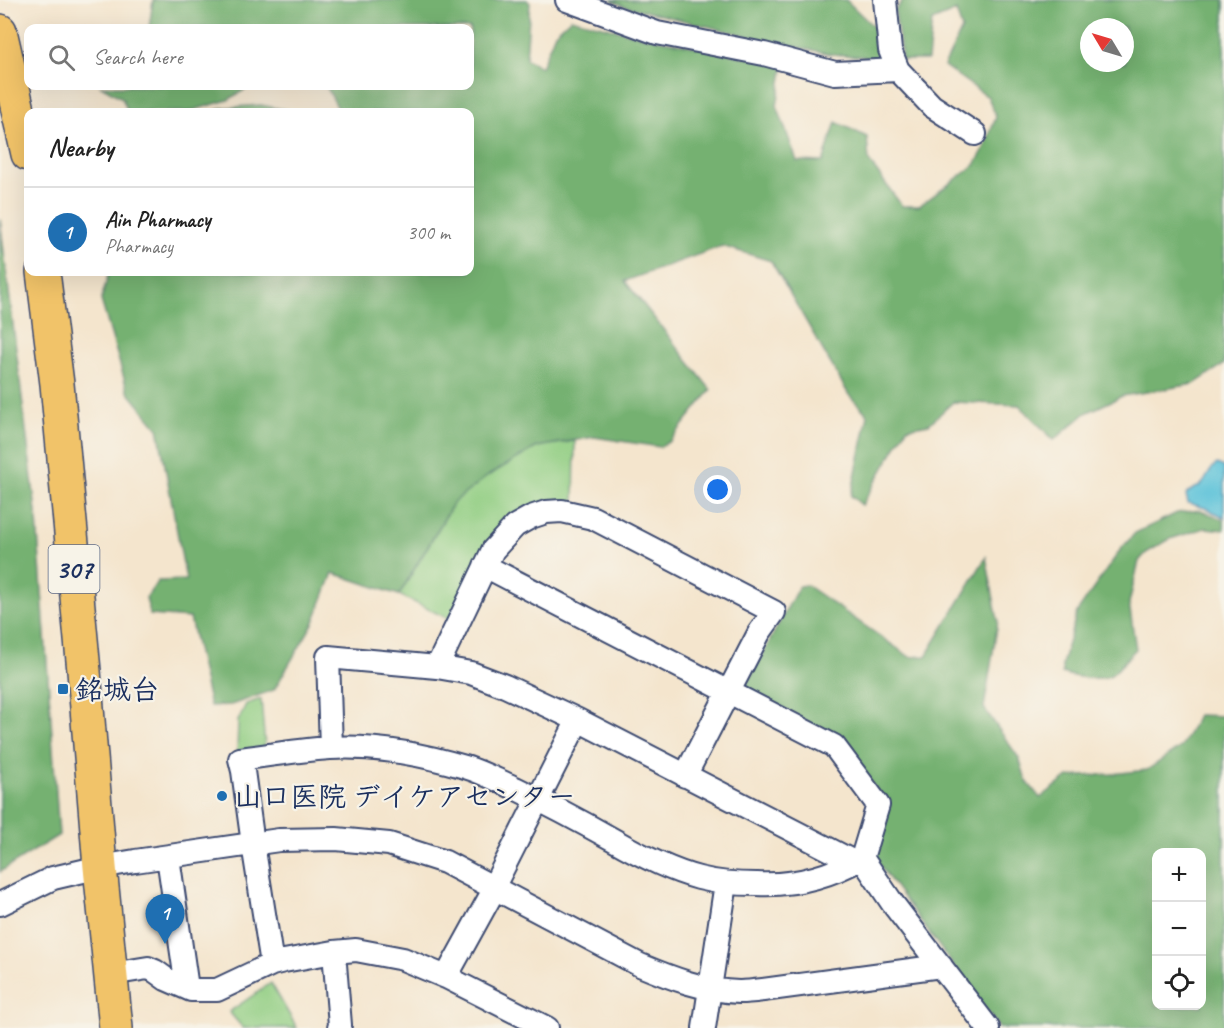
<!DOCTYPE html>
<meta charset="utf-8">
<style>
body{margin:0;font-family:Caveat,"Klee One",sans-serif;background:#f6f6f6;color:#222}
.controls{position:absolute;right:18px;bottom:18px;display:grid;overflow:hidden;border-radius:12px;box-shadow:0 6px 24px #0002}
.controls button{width:54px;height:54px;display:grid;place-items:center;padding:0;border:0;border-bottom:2px solid #e0e0e0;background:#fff;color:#222;font:30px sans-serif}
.compass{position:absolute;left:1080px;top:18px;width:54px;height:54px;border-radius:50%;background:#fff;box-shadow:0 6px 24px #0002;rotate:308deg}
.you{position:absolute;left:718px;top:490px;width:21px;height:21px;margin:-15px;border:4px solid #fff;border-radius:50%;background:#1a73e8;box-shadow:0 0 0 9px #1a73e833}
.badge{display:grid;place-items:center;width:39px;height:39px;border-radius:50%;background:#1f6fb2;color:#fff;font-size:20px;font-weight:700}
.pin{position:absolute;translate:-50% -50px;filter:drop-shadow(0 2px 3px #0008)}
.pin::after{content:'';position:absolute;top:32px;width:21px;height:18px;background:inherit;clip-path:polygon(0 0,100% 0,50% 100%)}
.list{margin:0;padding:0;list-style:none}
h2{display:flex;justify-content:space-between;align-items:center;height:78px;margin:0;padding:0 24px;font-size:26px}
h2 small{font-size:20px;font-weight:400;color:#767676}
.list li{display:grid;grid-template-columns:39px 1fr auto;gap:18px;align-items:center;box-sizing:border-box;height:90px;padding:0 24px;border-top:2px solid #e0e0e0}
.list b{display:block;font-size:22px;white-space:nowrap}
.list p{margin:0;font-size:20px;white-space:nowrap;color:#767676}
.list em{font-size:20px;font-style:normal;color:#767676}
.icon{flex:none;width:33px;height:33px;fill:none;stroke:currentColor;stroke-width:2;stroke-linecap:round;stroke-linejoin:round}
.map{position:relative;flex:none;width:1224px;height:1028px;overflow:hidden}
.search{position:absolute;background:#fff;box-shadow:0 6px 24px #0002;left:24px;top:24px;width:450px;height:66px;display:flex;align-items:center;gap:15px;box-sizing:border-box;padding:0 21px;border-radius:12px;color:#767676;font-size:22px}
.panel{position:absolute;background:#fff;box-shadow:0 6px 24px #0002;left:24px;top:108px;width:450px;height:168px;border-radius:12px}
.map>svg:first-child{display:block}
.green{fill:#92ce83;stroke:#567e70;stroke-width:1.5}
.forest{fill:#75b171;stroke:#487068;stroke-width:1.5;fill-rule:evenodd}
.water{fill:#5cc2d9;stroke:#3c789c;stroke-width:1.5}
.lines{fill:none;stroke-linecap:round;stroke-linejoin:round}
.minor-casing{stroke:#3c4a6f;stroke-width:26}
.highway-casing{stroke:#3c4a6f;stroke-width:36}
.minor{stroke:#fff;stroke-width:22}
.highway{stroke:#f1c369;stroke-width:33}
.poi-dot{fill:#1f6fb2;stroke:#f7f3e8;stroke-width:2}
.labels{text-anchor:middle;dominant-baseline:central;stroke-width:4.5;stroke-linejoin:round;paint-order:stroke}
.shield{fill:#f7f3e8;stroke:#5d6a87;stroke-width:1.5}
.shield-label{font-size:27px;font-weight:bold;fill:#1b2f5e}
.poi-label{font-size:28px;font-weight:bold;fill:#1b2f5e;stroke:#f7f3e8;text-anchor:start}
</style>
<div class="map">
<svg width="1224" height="1028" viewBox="0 0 1224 1028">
<rect width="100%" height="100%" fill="#f7f3e8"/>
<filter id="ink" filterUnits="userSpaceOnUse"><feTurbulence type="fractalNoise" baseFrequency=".0167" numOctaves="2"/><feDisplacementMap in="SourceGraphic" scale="12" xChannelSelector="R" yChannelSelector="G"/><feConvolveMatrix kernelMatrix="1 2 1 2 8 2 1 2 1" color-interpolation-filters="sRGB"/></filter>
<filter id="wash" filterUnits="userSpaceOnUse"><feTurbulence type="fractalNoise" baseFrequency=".008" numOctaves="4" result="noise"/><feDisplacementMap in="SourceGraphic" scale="24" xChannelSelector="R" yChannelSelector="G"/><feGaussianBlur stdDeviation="1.35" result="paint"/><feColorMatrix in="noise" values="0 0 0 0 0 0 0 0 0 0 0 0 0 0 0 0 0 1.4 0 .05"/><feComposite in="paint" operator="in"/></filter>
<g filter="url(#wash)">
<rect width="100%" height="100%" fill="#f4e5cd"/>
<path class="green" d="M575,441L574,505L528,511L451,620L399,595L454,502L489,475L537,447Z
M261,699L265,747L237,752L238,721L246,704Z
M271,983L297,1028H243L229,1012Z"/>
<path class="forest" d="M153,0H527L530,3L526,59L541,67L555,33L571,18L633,34L784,65L777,106L797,161L823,162L836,122L867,137L869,161L902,206H919L975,165L984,149L996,117L988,97L944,66L962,29L956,11L932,21L928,60H902L895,11L903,0H1224V364L1194,384L1122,396L1086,413L1054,440L1019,405L953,402L929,424L907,428L862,505L851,496L868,415L849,395L771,261L722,246L625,281L711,390L670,441L660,447L594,437L537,447L489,475L454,502L399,595L333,573L314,622L274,690L231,705L210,706L190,618L150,615L146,598L158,581L186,580L158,428L128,392L101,300L109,272H470V112H340L326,86H470V28H149ZM1089,27H1125V63H1089Z
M611,0H846L880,33L878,58L831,54L764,40L624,6Z
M101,86H251L228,100L187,112H128L122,98Z
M261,105L296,112H213L221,108Z
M0,219L37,519L59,835L0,872Z
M1200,510L1224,520V530L1205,528L1170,539L1146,553L1139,561L1129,603L1136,649C1129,655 1117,673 1109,676C1098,681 1073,677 1062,673V664L1077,612L1121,549L1135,533L1177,513Z
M986,557L998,621L984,708L1019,758L1026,780L1040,798L1068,777L1112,774L1147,770L1182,746L1198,715L1224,716V1028H999L872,855L889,806L838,740L745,687L799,586L806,585L910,657L926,656ZM1156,852H1202V1006H1156Z"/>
<path class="water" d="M1217,464L1224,467V517L1205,508L1188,503L1186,495C1190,488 1197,489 1202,484C1209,476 1208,470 1217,464Z"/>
</g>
<g filter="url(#ink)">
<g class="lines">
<defs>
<path id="minor" d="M567,0L657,33L764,54L835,73L898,70L932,106L975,134
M885,0L890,50L898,70
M437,667L493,550L515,526L531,517L546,512L562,511L593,518L774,612L759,633L685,776
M331,748L328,657L437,667L471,673L505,686L578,720L854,862
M168,857L187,988
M862,858L893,904L988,1028
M493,888L578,720
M0,904L53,878L100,867L135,861L279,840L336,839L389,844L445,862L640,965C671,978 705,991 739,992C747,992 755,991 763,990L941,966
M334,952L340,1025L339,1028
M272,964L253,844L243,771L240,759C270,755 300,750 330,748C375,745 421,754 465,767C482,772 499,781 515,788C548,804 580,821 612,839C638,854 669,870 699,878C718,883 737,884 757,884C794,886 830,876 862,858L878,805L834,746L485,566
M111,974L148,968L155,971L166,979L191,990H217L272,964L284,961L334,952L356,950L403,959L446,977L547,1028
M446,977L495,888
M704,1028L726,883"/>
<path id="highway" d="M0,31L28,154
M43,272L57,384L84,671L100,867L116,1028"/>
</defs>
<use href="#minor" class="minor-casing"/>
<use href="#highway" class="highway-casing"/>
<use href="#minor" class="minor"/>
<use href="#highway" class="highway"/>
</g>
</g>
<g class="poi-dot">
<rect x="57" y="683" width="12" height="12" rx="3"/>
<circle cx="222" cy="796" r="6"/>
</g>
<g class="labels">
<rect class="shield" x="48.5" y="545" width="51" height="48" rx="4.5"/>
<g class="shield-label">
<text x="74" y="569">307</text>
</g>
<g class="poi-label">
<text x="75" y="689">銘城台</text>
<text x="234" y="796">山口医院 デイケアセンター</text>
</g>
</g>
</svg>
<div class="controls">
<button>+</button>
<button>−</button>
<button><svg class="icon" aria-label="locate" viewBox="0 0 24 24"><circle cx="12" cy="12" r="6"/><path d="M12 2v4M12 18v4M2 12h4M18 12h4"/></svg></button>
</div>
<svg class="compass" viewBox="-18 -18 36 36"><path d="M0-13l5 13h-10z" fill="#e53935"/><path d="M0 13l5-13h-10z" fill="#767676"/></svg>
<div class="you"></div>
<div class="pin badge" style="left:165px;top:944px">1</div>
<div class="search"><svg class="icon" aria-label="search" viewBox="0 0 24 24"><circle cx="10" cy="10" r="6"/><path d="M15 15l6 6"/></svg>Search here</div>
<section class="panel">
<h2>Nearby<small></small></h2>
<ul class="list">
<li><span class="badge">1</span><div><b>Ain Pharmacy</b><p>Pharmacy</p></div><em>300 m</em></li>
</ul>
</section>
</div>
